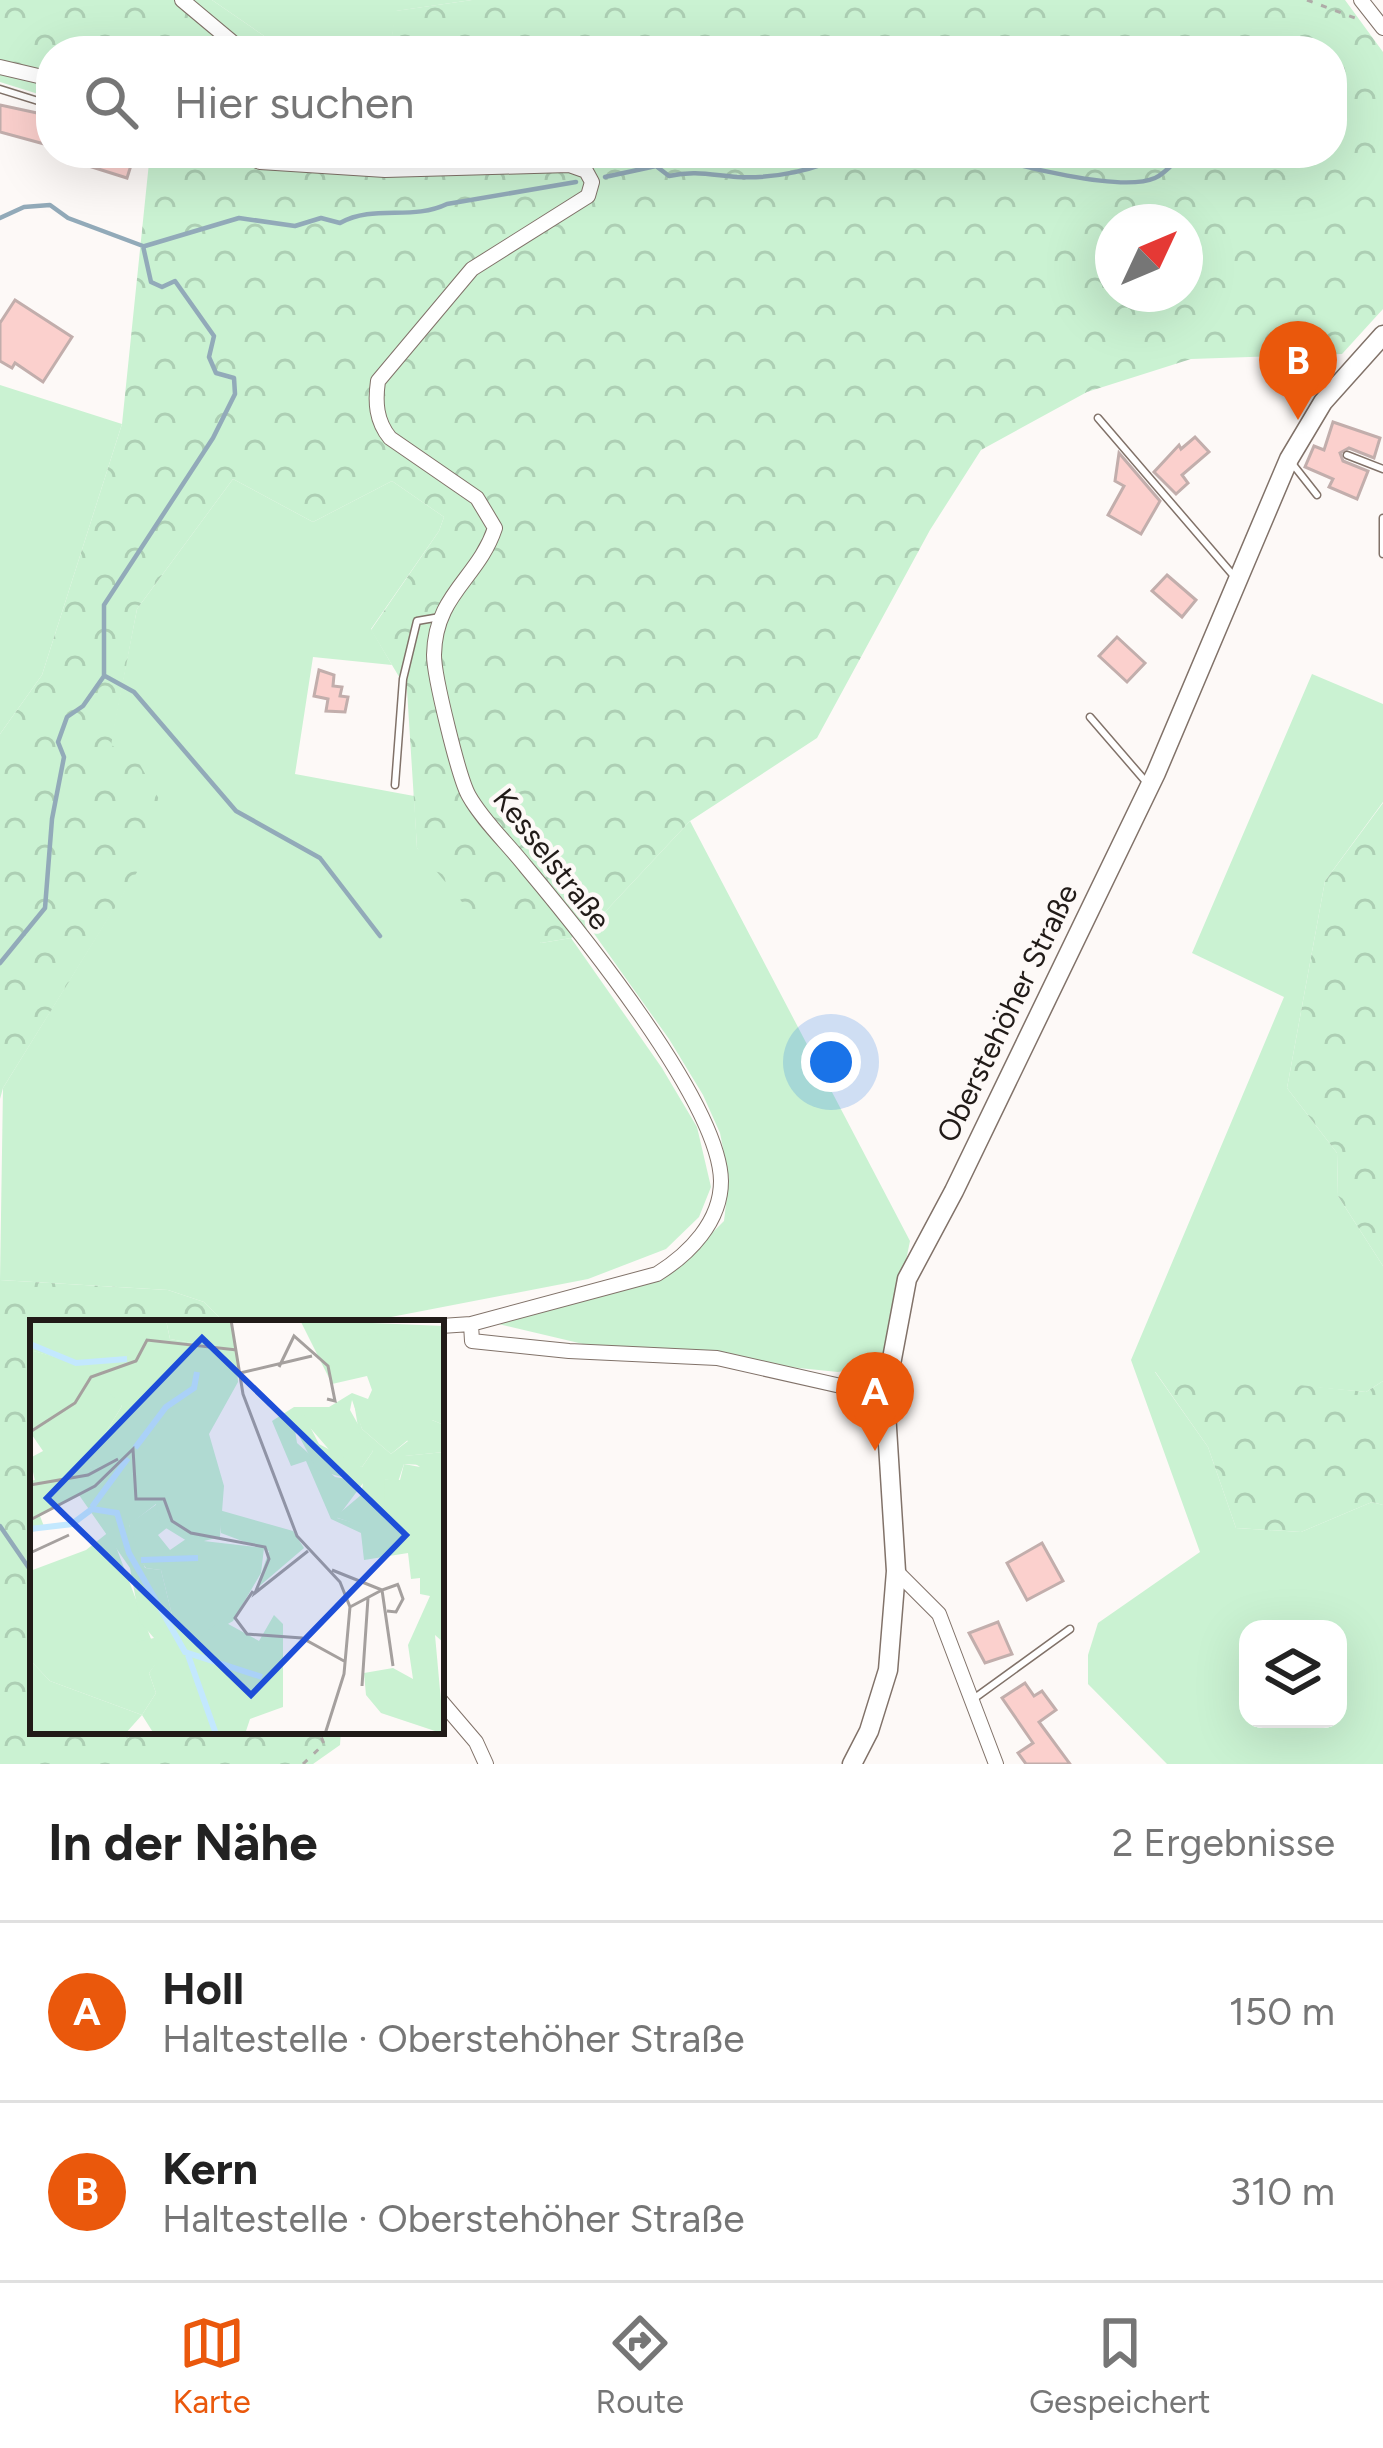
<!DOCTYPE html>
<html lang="de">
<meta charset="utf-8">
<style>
body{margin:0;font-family:Figtree,sans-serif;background:#f2f2f2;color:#222}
.controls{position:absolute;right:36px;bottom:36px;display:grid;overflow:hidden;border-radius:24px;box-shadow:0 12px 48px #0002}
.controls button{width:108px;height:108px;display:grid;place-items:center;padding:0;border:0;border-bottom:3px solid #e0e0e0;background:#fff;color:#222;font:60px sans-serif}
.compass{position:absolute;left:1095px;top:204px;width:108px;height:108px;border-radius:50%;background:#fff;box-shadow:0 12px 48px #0002;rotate:46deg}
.you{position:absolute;left:831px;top:1062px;width:42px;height:42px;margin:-30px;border:9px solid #fff;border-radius:50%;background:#1a73e8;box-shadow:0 0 0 18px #1a73e833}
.badge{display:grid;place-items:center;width:78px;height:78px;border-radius:50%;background:#ea580c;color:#fff;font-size:39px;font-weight:700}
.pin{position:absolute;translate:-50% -99px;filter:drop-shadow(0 3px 6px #0008)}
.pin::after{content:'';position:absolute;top:63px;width:42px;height:36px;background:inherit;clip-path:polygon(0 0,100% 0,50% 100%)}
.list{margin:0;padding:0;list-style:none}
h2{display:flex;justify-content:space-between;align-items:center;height:156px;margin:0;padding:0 48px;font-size:51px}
h2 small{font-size:39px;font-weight:400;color:#767676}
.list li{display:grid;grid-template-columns:78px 1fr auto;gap:36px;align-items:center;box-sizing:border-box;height:180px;padding:0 48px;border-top:3px solid #e0e0e0}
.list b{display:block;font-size:45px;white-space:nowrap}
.list p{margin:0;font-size:39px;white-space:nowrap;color:#767676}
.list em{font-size:39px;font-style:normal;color:#767676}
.icon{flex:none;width:66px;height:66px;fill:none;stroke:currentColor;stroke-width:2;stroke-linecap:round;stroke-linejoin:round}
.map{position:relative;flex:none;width:1383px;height:1764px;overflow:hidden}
.search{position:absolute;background:#fff;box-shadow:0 12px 48px #0002;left:36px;right:36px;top:36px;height:132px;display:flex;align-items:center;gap:30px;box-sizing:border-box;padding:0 42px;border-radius:48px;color:#767676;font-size:45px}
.sheet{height:516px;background:#fff}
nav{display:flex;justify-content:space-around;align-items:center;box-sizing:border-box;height:168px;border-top:3px solid #e0e0e0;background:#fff;font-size:33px;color:#767676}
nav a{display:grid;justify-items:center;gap:6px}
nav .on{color:#ea580c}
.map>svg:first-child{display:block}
.green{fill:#caf2d2;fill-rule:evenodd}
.forest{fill:url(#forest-crowns);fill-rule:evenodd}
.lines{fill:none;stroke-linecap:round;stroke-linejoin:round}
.stream{stroke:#92aab9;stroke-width:4.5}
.building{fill:#fbd0cd;stroke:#c2aeac;stroke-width:3}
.lane-casing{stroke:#817269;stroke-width:9}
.street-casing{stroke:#817269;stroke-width:16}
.secondary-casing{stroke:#817269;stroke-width:21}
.path{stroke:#afaba8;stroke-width:3;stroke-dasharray:6 9;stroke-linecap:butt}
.lane{stroke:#fff;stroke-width:6}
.street{stroke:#fff;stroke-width:14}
.secondary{stroke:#fff;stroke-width:18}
.labels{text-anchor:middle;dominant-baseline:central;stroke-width:9;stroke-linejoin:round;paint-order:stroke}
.street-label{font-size:30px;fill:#211b18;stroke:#fdf9f7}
.inset-river{fill:none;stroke:#c3e8fe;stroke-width:6}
.inset-road{fill:none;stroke:#a5a09e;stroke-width:3}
.view{fill:#1d4ed8;fill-opacity:0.15;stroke:#1d4ed8;stroke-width:6}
.inset-edge{fill:none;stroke:#211b18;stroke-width:6}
</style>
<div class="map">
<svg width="1383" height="1764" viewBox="0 0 1383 1764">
<defs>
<pattern id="forest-crowns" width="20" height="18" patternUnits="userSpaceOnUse" patternTransform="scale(3)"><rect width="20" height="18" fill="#caf2d2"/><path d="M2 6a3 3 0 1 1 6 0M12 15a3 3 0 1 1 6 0" fill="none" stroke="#adcfb4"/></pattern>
</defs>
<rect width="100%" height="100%" fill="#fdf9f7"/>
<path class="green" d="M212,0H472L396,11L390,51H286Z
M0,385L122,424L42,675L0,734Z
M233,479L313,522L392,481L444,517L439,531L371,629L392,665L313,657L295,774L414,796L417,848L541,943L571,938L662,1068L697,1127L711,1187L699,1217L666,1249L588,1279L360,1323H225L204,1302L168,1290L0,1280L3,1088L169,819L110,746L137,609Z
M1312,674L1383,704V802L1325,881L1287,1088L1337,1153L1338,1196L1383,1266V1381L1366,1392L1155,1372L1208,1447L1236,1528L1301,1532L1372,1502L1383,1505V1764H1167L1088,1684V1655L1098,1623L1200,1552L1131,1360L1284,997L1192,953ZM1248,1629H1338V1719H1248Z
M690,821L910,1241L885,1363L838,1372L600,1348L494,1323L676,1269L724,1221L729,1178L720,1133L703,1095L669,1039L590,928Z"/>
<path class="forest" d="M0,0H212L286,51H51V98L0,82Z
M472,0H1345L1383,52V309L1342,354L1191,359L1087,392L981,450L930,530L817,738L690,821L590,928L571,938L541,943L472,914L417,848L407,690L371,630L439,531L444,517L392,481L313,522L233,479L137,609L111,745L138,761L170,819L3,1088L0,1099V734L42,675L122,424L150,153H1332V51H390L395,11ZM1113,222H1185V294H1113Z
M1383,803V1266L1338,1196L1337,1153L1287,1088L1325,881Z
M0,1280L168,1290L204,1302L225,1323H33V1731H341L340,1745L313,1764H0Z
M1154,1370L1366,1392L1383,1381V1505L1372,1502L1301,1532L1236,1528L1208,1447Z"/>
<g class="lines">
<path class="stream" d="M978,153C1014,165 1121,193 1155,178C1165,174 1176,160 1184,153
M605,177L656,166L669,176C694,170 712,175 737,177C775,179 816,170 850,153
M0,218L24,207L50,205L68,218L143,246L151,282L162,287L175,281L214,336L209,357L216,373L234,378L235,394L213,438L104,605V676L83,706L67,717L58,742L64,757L52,819L45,908L0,963
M145,246L239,218L295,226L321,218L340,223C374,204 412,221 447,204L576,182
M105,676L134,692L236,811L320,858L380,936
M0,1526L33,1574
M125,1731L127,1735"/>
</g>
<path class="building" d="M0,105L51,116L48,145L0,132Z
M61,153H116L133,159L127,178L60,157Z
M15,300L72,337L43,382L15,363L12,368L0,361V323Z
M1333,422L1380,438L1374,458L1349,448L1340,453L1343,461L1368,471L1357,499L1329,487L1333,479L1305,467L1314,446L1324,450Z
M1195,437L1209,452L1182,475L1188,483L1176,494L1154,472L1179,445L1181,449Z
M1119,453L1160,501L1141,534L1108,515L1124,486L1115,481Z
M1167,575L1196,600L1182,617L1152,591Z
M1117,637L1145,663L1127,682L1099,656Z
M319,670L334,675L333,686L342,687L340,696L348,697L345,712L326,711L328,699L314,696Z
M1042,1543L1063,1581L1027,1600L1007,1563Z
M998,1622L1012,1654L985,1663L969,1633Z
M1025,1683L1034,1696L1042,1691L1056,1710L1039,1722L1070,1764H1026L1018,1753L1033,1743L1002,1698Z"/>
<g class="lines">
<defs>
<path id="lane" d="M0,89L51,105
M1098,418L1233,575
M1347,455L1383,469
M1291,462L1317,495
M1383,518V554
M1090,717L1147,783
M395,785L403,679L417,621L440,617
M972,1700L1070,1629"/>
<path id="street" d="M182,0L243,51
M1361,0L1383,28
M0,67L51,79
M239,153L260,162L385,170L569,165L586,171L592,182L588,196L472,269L378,381C375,402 376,421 390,438L477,498L495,528C478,579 435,594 434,655C434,676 459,779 469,796C483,821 508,844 526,867C578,929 720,1103 721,1181C721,1222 689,1254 657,1274L471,1324L472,1341L569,1351L717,1358L885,1396
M441,1326L471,1324
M896,1571L939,1614L996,1764
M441,1701L476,1742L486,1764"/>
<path id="secondary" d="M852,1764L869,1731L888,1670L896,1571L885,1396L907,1279L954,1191L1156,773L1289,459L1323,402L1383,335"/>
</defs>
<use href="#lane" class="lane-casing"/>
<use href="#street" class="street-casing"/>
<use href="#secondary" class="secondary-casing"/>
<path class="path" d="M1307,0L1355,18
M303,1764L324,1744L319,1731"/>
<use href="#lane" class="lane"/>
<use href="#street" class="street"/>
<use href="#secondary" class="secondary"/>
</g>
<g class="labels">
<g class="street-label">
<text transform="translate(552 859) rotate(52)">Kesselstraße</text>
<text transform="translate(1007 1013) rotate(-64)">Oberstehöher Straße</text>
</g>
</g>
<g transform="translate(30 1320)">
<rect width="414" height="414" fill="#fdf9f7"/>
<path d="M136,0H200L206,31L140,19ZM270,0L414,6V105L402,100L361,134L332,109L322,80L320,90L343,131L332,147L308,140L276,103L264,104L267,123L305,157L334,162L307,198L332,205L354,159L370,160L374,144L390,147L374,136L414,132V323L405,315L414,414L351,393L336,375L334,353L363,348L383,359L378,325L400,276L390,274V258L381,259L378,233L334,240L331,213L301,199L276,141L261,146L242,101L264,87H299L322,73L338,79L342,70L337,56L302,64ZM0,30L54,45L84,71L92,86L63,133L73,146L5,161L0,138L13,131L0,112ZM127,184L138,207L128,215L140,230L156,219L234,228L231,253L203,301L160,326L143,299L131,250L116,248L103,230L99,204ZM189,190L263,211L274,228L226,269L239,231L191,213ZM80,211L129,340L119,353L126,373L112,395L20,361L0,340V251L56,230Z" fill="#caf2d2"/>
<path d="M0,0H136L140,19L206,31L208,62L179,114L194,166L190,217L162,224L131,205L126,184L99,205L115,248L131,250L143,299L160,325L191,300L229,321L244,295L253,304V387L220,399L215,414H124L112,395L95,414H0V340L20,361L112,395L126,373L119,353L128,340L106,322L124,318L110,302L100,248L49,175L10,196L15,209L0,212V161L72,146L63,133L92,86L54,46L0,30ZM382,9L375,30L330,29V16ZM323,77L332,109L361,134L378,121L365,112L375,78H404L402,100L414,105V132L375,136L392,145L374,144L368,162L354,159L355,182L332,206L305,197L331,175L333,163L287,150L259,97L274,95L289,124L332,147L343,131L330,119Z" fill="#caf2d2"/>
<path class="inset-river" d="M0,24L46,43L97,39M105,128L136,87L164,68L167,52M62,187L98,138M0,209L42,204L62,189L87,193L99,233L155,332L232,357M111,240L168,238M158,335L186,414"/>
<path class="inset-road" d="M201,0L213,74L267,216L310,262L320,287L314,354L295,414M249,47L264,16L298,46L305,81L297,79M210,53L282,36M0,112L45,83L61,57L106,41L117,20L207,30M0,165L58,155L88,139M0,200L65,166L103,129L106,179H134L142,201L161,213L235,227L239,239L225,273L278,231M0,233L39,215M302,250L352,270L320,287M223,271L205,298L217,314L272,318L314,341M357,291L366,292L373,279L368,265M363,346L352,270L369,264M332,366L338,278"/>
<path class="view" d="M172,18L376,215L221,375L17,178Z"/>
<rect width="414" height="414" class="inset-edge"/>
</g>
</svg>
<div class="controls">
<button><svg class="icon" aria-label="layers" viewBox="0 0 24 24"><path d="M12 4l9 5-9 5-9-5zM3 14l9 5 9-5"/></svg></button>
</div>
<svg class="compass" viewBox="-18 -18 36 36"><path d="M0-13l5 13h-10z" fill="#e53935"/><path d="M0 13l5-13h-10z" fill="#767676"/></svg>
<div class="you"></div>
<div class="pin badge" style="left:875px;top:1451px">A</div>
<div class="pin badge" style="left:1298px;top:420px">B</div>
<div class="search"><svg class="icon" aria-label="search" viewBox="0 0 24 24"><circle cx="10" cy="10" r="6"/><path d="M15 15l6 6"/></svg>Hier suchen</div>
</div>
<section class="sheet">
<h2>In der Nähe<small>2 Ergebnisse</small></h2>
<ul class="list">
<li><span class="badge">A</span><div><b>Holl</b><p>Haltestelle · Oberstehöher Straße</p></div><em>150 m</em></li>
<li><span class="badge">B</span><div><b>Kern</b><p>Haltestelle · Oberstehöher Straße</p></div><em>310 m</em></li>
</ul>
</section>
<nav>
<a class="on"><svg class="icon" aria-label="map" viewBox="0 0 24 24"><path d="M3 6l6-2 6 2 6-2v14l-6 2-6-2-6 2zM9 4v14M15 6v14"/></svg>Karte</a>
<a><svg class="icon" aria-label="directions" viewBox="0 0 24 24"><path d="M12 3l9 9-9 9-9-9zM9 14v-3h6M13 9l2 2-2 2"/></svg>Route</a>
<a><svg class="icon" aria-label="saved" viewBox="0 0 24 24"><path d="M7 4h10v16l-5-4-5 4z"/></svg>Gespeichert</a>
</nav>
